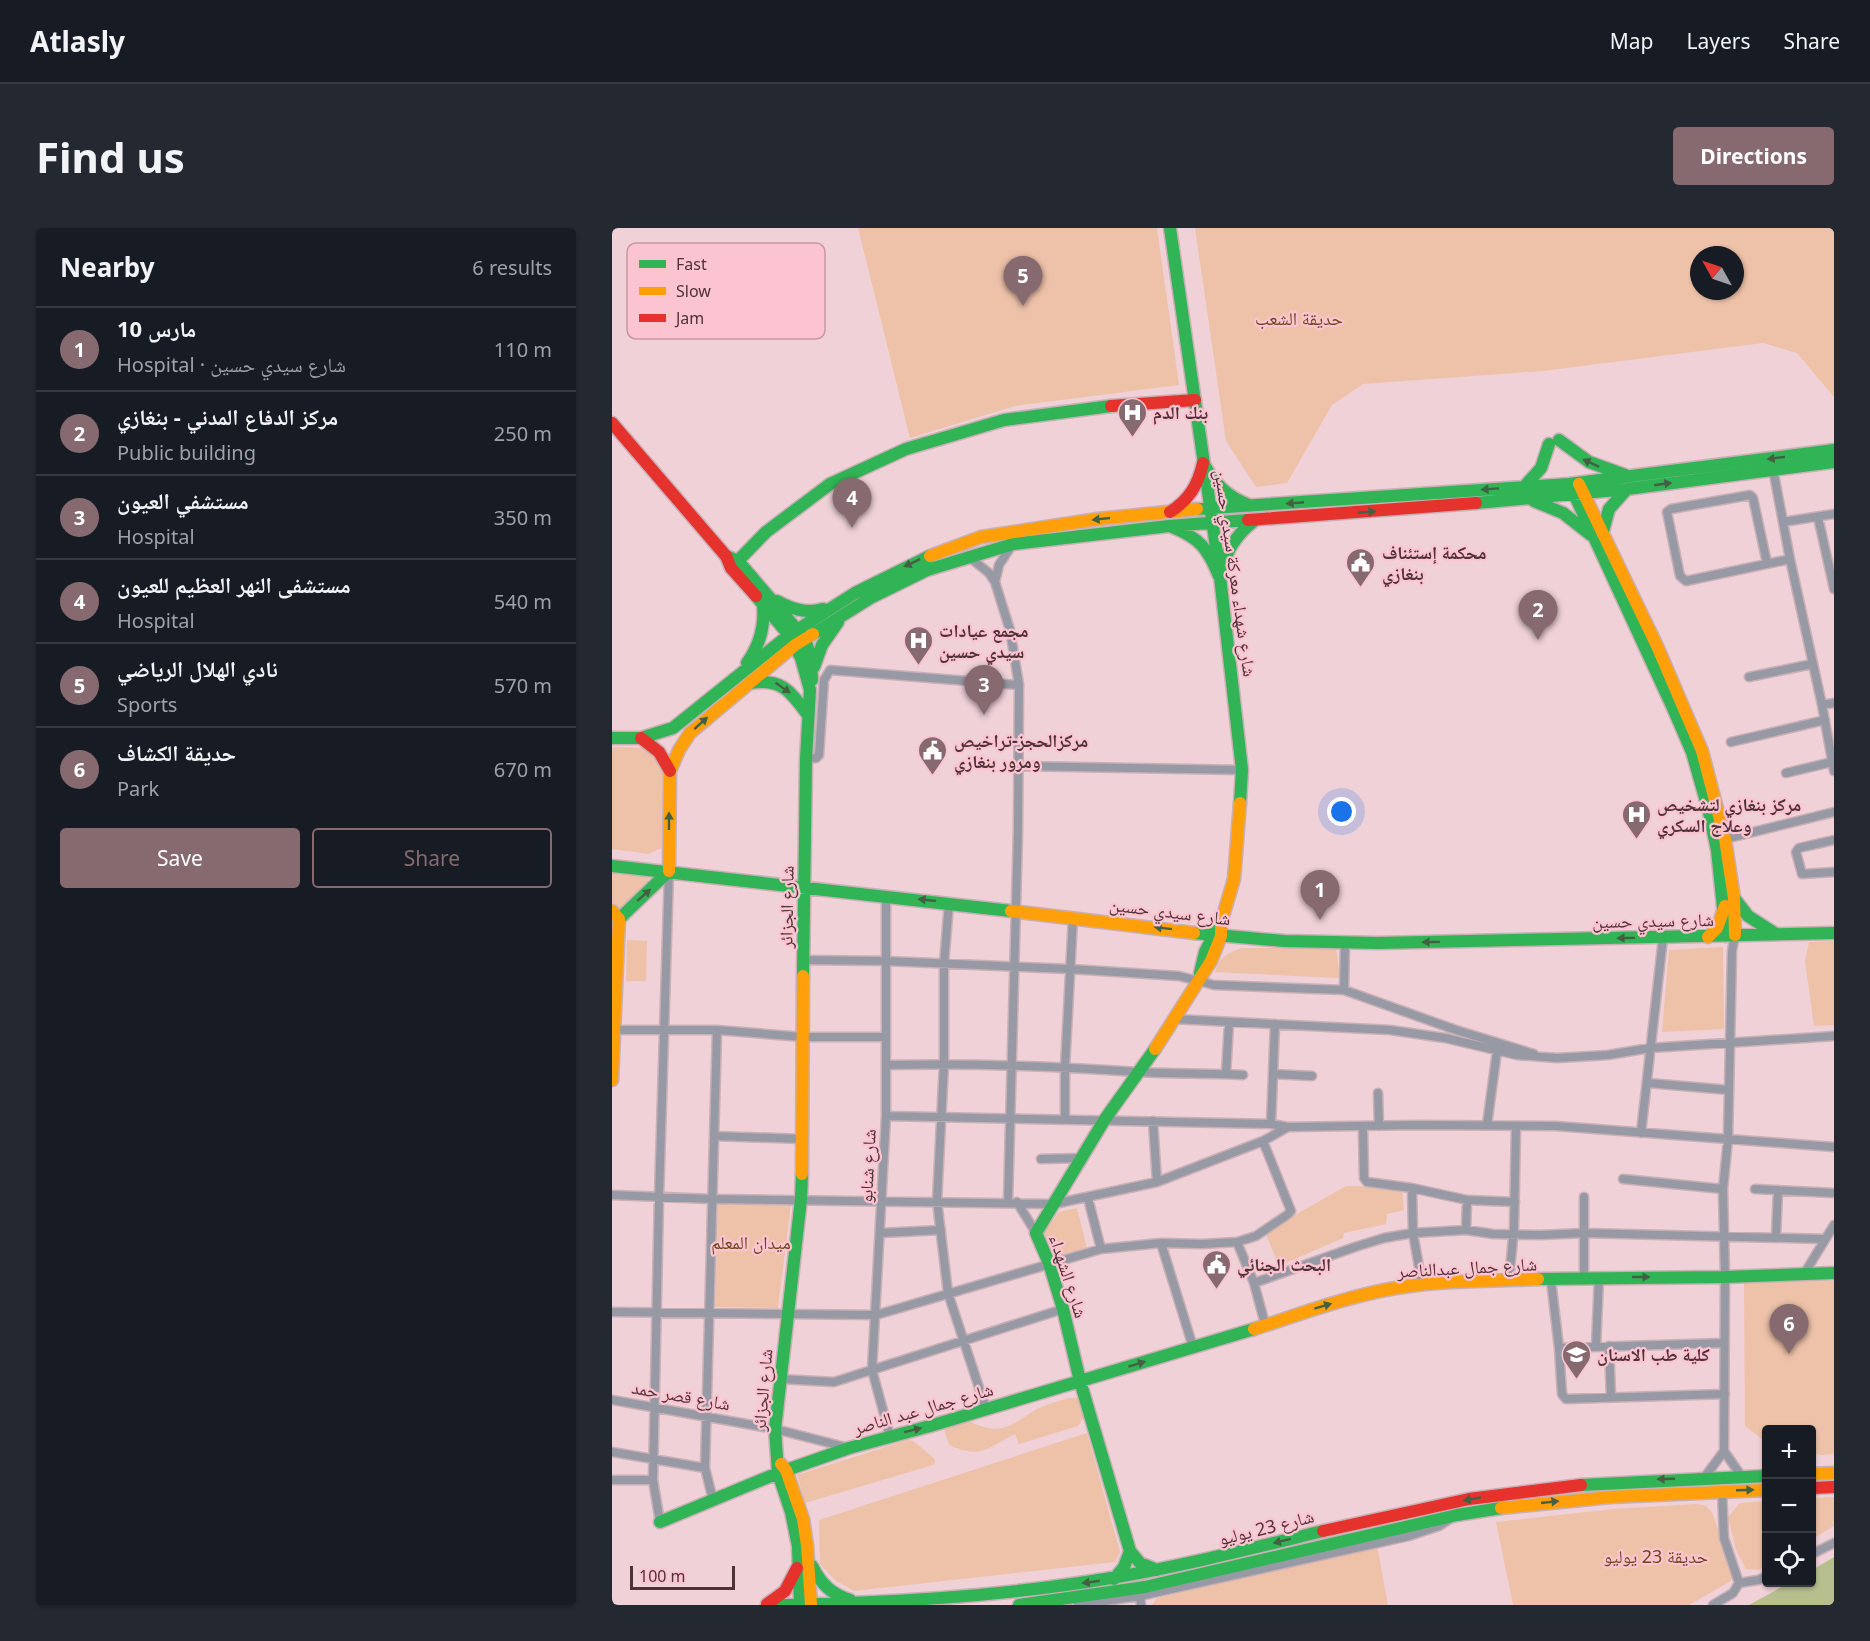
<!DOCTYPE html>
<meta charset="utf-8">
<style>
body{margin:0;font-family:"Noto Sans","Noto Naskh Arabic",sans-serif;background:#242831;color:#f1f3f6}
.controls{position:absolute;right:18px;bottom:18px;display:grid;overflow:hidden;border-radius:6px;box-shadow:0 2px 4px #0004}
.controls button{width:54px;height:54px;display:grid;place-items:center;padding:0;border:0;border-bottom:2px solid #363941;background:#171b24;color:#f1f3f6;font:30px sans-serif}
.compass{position:absolute;left:1078px;top:18px;width:54px;height:54px;border-radius:50%;background:#171b24;box-shadow:0 2px 4px #0004;rotate:310deg}
.scale{position:absolute;left:18px;bottom:15px;width:105px;box-sizing:border-box;padding-left:6px;border:3px solid #4d3238;border-top:0;font-size:16px;line-height:21px;white-space:nowrap;color:#4d3238;-webkit-text-stroke:4px #fcc4d0;paint-order:stroke}
.you{position:absolute;left:730px;top:584px;width:21px;height:21px;margin:-15px;border:4px solid #fff;border-radius:50%;background:#1a73e8;box-shadow:0 0 0 9px #1a73e833}
.badge{display:grid;place-items:center;width:39px;height:39px;border-radius:50%;background:#866a70;color:#fff;font-size:20px;font-weight:700}
.pin{position:absolute;translate:-50% -50px;filter:drop-shadow(0 2px 3px #0008)}
.pin::after{content:'';position:absolute;top:32px;width:21px;height:18px;background:inherit;clip-path:polygon(0 0,100% 0,50% 100%)}
.list{margin:0;padding:0;list-style:none}
h2{display:flex;justify-content:space-between;align-items:center;height:78px;margin:0;padding:0 24px;font-size:26px}
h2 small{font-size:20px;font-weight:400;color:#9ea1a6}
.list li{display:grid;grid-template-columns:39px 1fr auto;gap:18px;align-items:center;box-sizing:border-box;height:84px;padding:0 24px;border-top:2px solid #363941}
.list b{display:block;font-size:22px;white-space:nowrap}
.list p{margin:0;font-size:20px;white-space:nowrap;color:#9ea1a6}
.list em{font-size:20px;font-style:normal;color:#9ea1a6}
.actions{display:flex;gap:12px;padding:18px 24px}
.actions a{flex:1;padding:14px 0;border:2px solid #866a70;border-radius:6px;text-align:center;font-size:21px;color:#866a70}
.actions .main{background:#866a70;color:#fff}
.icon{flex:none;width:33px;height:33px;fill:none;stroke:currentColor;stroke-width:2;stroke-linecap:round;stroke-linejoin:round}
.map{position:relative;flex:none;width:1222px;height:1377px;overflow:hidden;border-radius:6px}
header{display:flex;align-items:center;gap:36px;box-sizing:border-box;height:84px;padding:0 30px;background:#171b24;border-bottom:2px solid #363941}
header strong{font-size:28px}
nav{display:flex;gap:33px;margin-inline-start:auto;font-size:21px}
.intro{display:flex;align-items:center;justify-content:space-between;box-sizing:border-box;height:144px;padding:0 36px}
h1{margin:0;font-size:42px}
.button{padding:15px 27px;border-radius:6px;background:#866a70;color:#fff;font-size:21px;font-weight:700}
main{display:flex;gap:36px;padding:0 36px}
aside{flex:1;background:#171b24;border-radius:6px;box-shadow:0 2px 4px #0004}
.map>svg:first-child{display:block}
.green{fill:#eec2a9;fill-rule:evenodd}
.water{fill:#b6bf8d}
.lines{fill:none;stroke-linecap:round;stroke-linejoin:round}
.street-casing{stroke:#c9b0b6;stroke-width:11}
.fast-casing{stroke:#c9b0b6;stroke-width:15}
.slow-casing{stroke:#c9b0b6;stroke-width:15}
.jam-casing{stroke:#c9b0b6;stroke-width:15}
.street{stroke:#979aa5;stroke-width:8}
.fast{stroke:#30b455;stroke-width:12}
.slow{stroke:#ff9f0a;stroke-width:12}
.jam{stroke:#e5322d;stroke-width:12}
.oneway{fill:#436042}
.labels{text-anchor:middle;dominant-baseline:central;stroke-width:4.5;stroke-linejoin:round;paint-order:stroke}
.park-label{font-size:18px;fill:#6e461b;stroke:#fcc4d0}
.poi-label{font-size:18px;font-weight:bold;fill:#4d3238;stroke:#fcc4d0;text-anchor:start}
.street-label{font-size:18px;fill:#4d3238;stroke:#fcc4d0}
.key{fill:#fcc4d0;stroke:#c898a2;stroke-width:1.5}
.key-label{font-size:16px;fill:#4d3238}
</style>
<header>
<strong>Atlasly</strong>
<nav><a>Map</a><a>Layers</a><a>Share</a></nav>
</header>
<div class="intro"><h1>Find us</h1><a class="button">Directions</a></div>
<main>
<aside>
<h2>Nearby<small>6 results</small></h2>
<ul class="list">
<li><span class="badge">1</span><div><b>10 مارس</b><p>Hospital · شارع سيدي حسين</p></div><em>110 m</em></li>
<li><span class="badge">2</span><div><b>مركز الدفاع المدني - بنغازي</b><p>Public building</p></div><em>250 m</em></li>
<li><span class="badge">3</span><div><b>مستشفي العيون</b><p>Hospital</p></div><em>350 m</em></li>
<li><span class="badge">4</span><div><b>مستشفى النهر العظيم للعيون</b><p>Hospital</p></div><em>540 m</em></li>
<li><span class="badge">5</span><div><b>نادي الهلال الرياضي</b><p>Sports</p></div><em>570 m</em></li>
<li><span class="badge">6</span><div><b>حديقة الكشاف</b><p>Park</p></div><em>670 m</em></li>
</ul>
<div class="actions"><a class="main">Save</a><a>Share</a></div>
</aside>
<div class="map">
<svg width="1222" height="1377" viewBox="0 0 1222 1377">
<rect width="100%" height="100%" fill="#efd1d7"/>
<path class="green" d="M246,0H545L567,157L403,178L298,210Z
M583,0H1222V169L1185,125L1151,115L931,143L751,156L720,177L675,255L644,259L614,213ZM1087,27H1123V63H1087Z
M0,519L40,520L51,533L50,620L36,626L0,621Z
M0,644L37,648L36,655L7,682L0,674Z
M15,712L35,713L34,753H14Z
M1222,713V797L1202,798L1193,733L1197,714Z
M1111,719L1112,801L1050,804L1057,722Z
M629,720H724L728,750L603,744C606,730 616,725 629,720Z
M734,958L790,959L792,982L775,986L774,996L732,1005L731,1010L667,1038L653,1004Z
M106,976L179,977L166,1080L103,1079Z
M465,980L476,1024L434,1033L429,1008L447,984Z
M1222,1053V1226L1209,1227L1200,1225V1202H1154V1214L1133,1198L1132,1054Z
M457,1170H467L472,1189L466,1198L407,1216L403,1206C374,1221 369,1231 337,1217L332,1201L356,1193C391,1209 397,1198 425,1181C435,1176 447,1173 457,1170Z
M475,1205L508,1324L503,1334L242,1363L223,1352L208,1336L207,1292Z
M296,1212L301,1213L323,1231V1235L321,1237L193,1275L185,1247Z
M1222,1269V1298L1200,1311V1270Z
M1154,1273V1337L1147,1342L1134,1341L1124,1322L1116,1289L1128,1275Z
M1085,1276L1094,1278L1100,1284L1121,1347L1119,1353L1077,1377H901L884,1294L1001,1281Z
M765,1318L776,1377H540L545,1370Z"/>
<path class="water" d="M1222,1329V1377H1137L1177,1355L1200,1354V1342Z"/>
<g class="lines">
<defs>
<path id="street" d="M1161,241L1178,331L1210,477L1222,543
M1206,289L1222,361
M1171,294L1222,286
M356,328L377,345L383,354L398,402L407,457L406,603L396,974
M1155,335L1141,270L1138,267L1059,281L1055,284L1068,348L1074,353L1178,331
M383,354L387,337L400,317
M1137,449L1200,436
M1210,477L1222,475
M1119,514L1213,492
M194,531L204,530L207,527L212,452L218,442L407,457
M407,538L630,542
M1174,545L1220,534
M1113,611L1222,584
M1222,612L1187,620L1184,624L1190,646L1222,644
M274,667V888L260,1142L278,1208
M337,675L332,736V836L325,973L336,1065L374,1181
M1123,707L1120,723L1116,911L1111,961L1113,1049L1112,1223L1130,1249
M191,732L274,733L458,741L567,748L602,757L732,762L733,715
M732,762L844,802L922,826
M562,791L778,802L833,810L905,827L945,830L996,827L1038,820L1222,808
M0,802H105
M274,837C358,835 442,838 526,844C561,846 596,845 631,847
M614,846L617,795
M661,846L700,848
M1036,855L1117,862
M766,865L767,898
M274,888L659,896L676,899
M453,891V839L461,690
M541,893L545,954
M659,896L663,796
M875,897L885,823
M751,899L752,950L755,954L800,960L855,972L903,974
M1029,905L1051,710
M102,908L191,911
M429,931L470,930
M1011,951L1111,961
M800,960L801,1005L810,1056
M1143,961L1222,965
M0,967L100,971L442,976L545,954L651,913L676,899L805,897L944,898L1222,919
M476,970L489,1021
M405,974L424,1005
M854,1002L855,972
M269,1005L329,1002
M1164,1009L1166,962
M625,1014L642,1055L653,1096
M549,1015L581,1119
M1192,1046L1222,997
M972,1050V969
M897,1052L902,1000L904,898
M939,1052L947,1120L1112,1115
M642,1055L743,1019L772,1010L801,1005L854,1002L881,1006L929,1007L972,1005L1213,1011
M0,1084L264,1087L489,1021L549,1015L590,1016L625,1014L644,1008L675,987L679,983L651,913
M984,1118L987,1049
M997,1118L999,1169
M947,1120L950,1166L954,1171L1113,1166
M168,1151L222,1154L451,1081
M0,1172L163,1201L237,1220
M0,1224L93,1240
M1092,1250L1112,1223
M0,1252H41
M101,1272L93,1240L105,802L191,809H274
M48,1294L41,1252L47,969L57,643
M1200,1326L1222,1315
M1127,1355L1146,1352L1154,1349
M528,1368L797,1308L827,1298L838,1291
M466,1377L528,1368L529,1377
M1101,1377L1121,1365L1127,1355L1112,1310L1110,1263"/>
<path id="fast" d="M558,0L607,340L630,542L628,575
M947,212L977,234L1013,247
M591,235C603,256 614,268 637,277
M958,257L1061,480L1080,524L1096,580L1105,622L1114,708
M912,259L929,240L937,216
M922,273L951,285L979,307
M864,275L1015,261L1222,234
M585,281L957,256L1222,222
M560,299C588,310 596,321 607,348
M990,307L997,281L1015,261
M114,328L126,333L193,411L199,430L200,452
M119,340L154,304L218,256L294,221L392,192L499,178
M607,348C614,325 622,308 642,293
M144,368L177,407L189,430L198,462L194,531L191,748
M165,373C180,381 194,386 211,381
M201,406L260,369L315,342L401,316L557,298L636,292
M135,435C148,417 153,399 151,377
M202,439L210,417L226,394
M138,455C170,450 178,463 196,487
M0,510H29L61,500L177,407L243,365L318,328
M0,638L399,683
M1122,670L1136,688L1164,706
M7,691L57,643
M582,705L672,713L766,715L1222,705
M588,745L593,724L605,700
M543,821L493,891L424,1005L437,1035L451,1081L468,1153L518,1323L528,1335L545,1342
M926,1051L1113,1049L1222,1045
M166,1245L237,1220L318,1198L642,1101
M969,1257L1154,1248
M48,1294L166,1245
M200,1338C209,1356 219,1366 238,1372
M502,1351L512,1339L518,1323
M160,1377C273,1375 387,1369 499,1350C571,1338 641,1320 711,1303
M188,1377L186,1318L179,1284L166,1245L163,1201L189,971L190,946
M407,1377L533,1359L845,1287L889,1280"/>
<path id="slow" d="M967,256L1045,418L1090,523L1113,611L1122,670L1123,707
M318,328L369,309L486,291L585,281
M57,643L58,543L67,522L78,505L183,417L201,406
M0,683L7,691L0,852
M399,683L582,705
M1096,709L1105,700L1113,678
M543,821L599,733L609,708V695L622,651L628,575
M190,946L191,748
M642,1101C689,1086 736,1068 784,1060C830,1052 879,1053 926,1051
M169,1236L174,1242L191,1291L195,1317L199,1377
M1200,1246L1222,1245
M889,1280L999,1269L1154,1262"/>
<path id="jam" d="M499,178L583,172
M0,195L114,328L119,340L144,368
M558,284C577,272 586,257 591,235
M636,292L864,275
M29,510L47,524L58,543
M1200,1260L1222,1259
M711,1303L857,1271L969,1257
M155,1376L173,1363L185,1340"/>
</defs>
<use href="#street" class="street-casing"/>
<use href="#fast" class="fast-casing"/>
<use href="#slow" class="slow-casing"/>
<use href="#jam" class="jam-casing"/>
<use href="#street" class="street"/>
<use href="#fast" class="fast"/>
<use href="#slow" class="slow"/>
<use href="#jam" class="jam"/>
</g>
<defs><path id="oneway-solid" d="M-6-.8H1V-3.2L6.5 0L1 3.2V.8H-6Z" transform="scale(1.5)"/></defs>
<g class="oneway">
<use href="#oneway-solid" transform="translate(1164 230) rotate(173)"/>
<use href="#oneway-solid" transform="translate(979 235) rotate(-155)"/>
<use href="#oneway-solid" transform="translate(1051 256) rotate(-8)"/>
<use href="#oneway-solid" transform="translate(878 261) rotate(176)"/>
<use href="#oneway-solid" transform="translate(683 275) rotate(175)"/>
<use href="#oneway-solid" transform="translate(755 284) rotate(-4)"/>
<use href="#oneway-solid" transform="translate(489 291) rotate(174)"/>
<use href="#oneway-solid" transform="translate(300 335) rotate(155)"/>
<use href="#oneway-solid" transform="translate(171 460) rotate(35)"/>
<use href="#oneway-solid" transform="translate(89 495) rotate(-42)"/>
<use href="#oneway-solid" transform="translate(57 593) rotate(-90)"/>
<use href="#oneway-solid" transform="translate(32 667) rotate(-41)"/>
<use href="#oneway-solid" transform="translate(315 672) rotate(-174)"/>
<use href="#oneway-solid" transform="translate(551 700) rotate(-173)"/>
<use href="#oneway-solid" transform="translate(1014 710) rotate(179)"/>
<use href="#oneway-solid" transform="translate(819 714) rotate(179)"/>
<use href="#oneway-solid" transform="translate(1029 1049)"/>
<use href="#oneway-solid" transform="translate(711 1078) rotate(-17)"/>
<use href="#oneway-solid" transform="translate(525 1136) rotate(-17)"/>
<use href="#oneway-solid" transform="translate(301 1202) rotate(-14)"/>
<use href="#oneway-solid" transform="translate(1054 1251) rotate(178)"/>
<use href="#oneway-solid" transform="translate(1133 1262) rotate(-2)"/>
<use href="#oneway-solid" transform="translate(860 1271) rotate(170)"/>
<use href="#oneway-solid" transform="translate(938 1274) rotate(-6)"/>
<use href="#oneway-solid" transform="translate(670 1313) rotate(166)"/>
<use href="#oneway-solid" transform="translate(479 1354) rotate(172)"/>
</g>
<defs>
<symbol id="hospital-pin" viewBox="-11 -11 22 30"><path d="M0 17L-7.5 6A9.5 9.5 0 1 1 7.5 6Z" fill="#866a70" stroke="#fcc4d0"/><path d="M-5-5h3v3.5h4V-5h3V5h-3V1.5h-4V5h-3Z" fill="#fff"/></symbol>
<symbol id="civic-pin" viewBox="-11 -11 22 30"><path d="M0 17L-7.5 6A9.5 9.5 0 1 1 7.5 6Z" fill="#866a70" stroke="#fcc4d0"/><path d="M-.6-6.5H3V-4.5H.6V-3L4-1V1h2V6H-6V1h2V-1L-.6-3ZM-1.2 2.5V6h2.4V2.5Z" fill="#fff"/></symbol>
<symbol id="university-pin" viewBox="-11 -11 22 30"><path d="M0 17L-7.5 6A9.5 9.5 0 1 1 7.5 6Z" fill="#866a70" stroke="#fcc4d0"/><path d="M0-5L7-2L0 1L-7-2ZM-4 1L0 2.5L4 1V4Q0 6-4 4Z" fill="#fff"/></symbol>
</defs>
<g fill-rule="evenodd">
<use href="#hospital-pin" x="504" y="168" width="33" height="45"/>
<use href="#civic-pin" x="732" y="318" width="33" height="45"/>
<use href="#hospital-pin" x="290" y="396" width="33" height="45"/>
<use href="#civic-pin" x="304" y="506" width="33" height="45"/>
<use href="#hospital-pin" x="1008" y="570" width="33" height="45"/>
<use href="#civic-pin" x="588" y="1020" width="33" height="45"/>
<use href="#university-pin" x="948" y="1110" width="33" height="45"/>
</g>
<g class="labels">
<g class="park-label">
<text x="687" y="90">حديقة الشعب</text>
<text x="139" y="1014">ميدان المعلم</text>
<text x="1044" y="1328">حديقة 23 يوليو</text>
</g>
<g class="poi-label">
<text x="541" y="184">بنك الدم</text>
<text x="770" y="324">محكمة إستئناف<tspan x="770" dy="21">بنغازي</tspan></text>
<text x="327" y="402">مجمع عيادات<tspan x="327" dy="21">سيدي حسين</tspan></text>
<text x="342" y="512">مركزالحجز-تراخيص<tspan x="342" dy="21">ومرور بنغازي</tspan></text>
<text x="1045" y="576">مركز بنغازي لتشخيص<tspan x="1045" dy="21">وعلاج السكري</tspan></text>
<text x="625" y="1036">البحث الجنائي</text>
<text x="985" y="1126">كلية طب الاسنان</text>
</g>
<g class="street-label">
<text transform="translate(624 345) rotate(82)">شارع شهداء معركة سيدي حسين</text>
<text transform="translate(174 679) rotate(-89)">شارع الجزائر</text>
<text transform="translate(558 683) rotate(7)">شارع سيدي حسين</text>
<text transform="translate(1041 692) rotate(-1)">شارع سيدي حسين</text>
<text transform="translate(255 938) rotate(-87)">شارع شنابو</text>
<text transform="translate(855 1039) rotate(-3)">شارع جمال عبدالناصر</text>
<text transform="translate(457 1048) rotate(72)">شارع الشهداء</text>
<text transform="translate(150 1162) rotate(-85)">شارع الجزائر</text>
<text transform="translate(69 1167) rotate(10)">شارع قصر حمد</text>
<text transform="translate(311 1180) rotate(-16)">شارع جمال عبد الناصر</text>
<text transform="translate(654 1299) rotate(-14)">شارع 23 يوليو</text>
</g>
</g>
<rect x="15" y="15" width="198" height="96" rx="9" class="key"/>
<rect x="27" y="32" width="27" height="8" fill="#30b455"/>
<rect x="27" y="59" width="27" height="8" fill="#ff9f0a"/>
<rect x="27" y="86" width="27" height="8" fill="#e5322d"/>
<g class="key-label">
<text x="64" y="42">Fast</text>
<text x="64" y="69">Slow</text>
<text x="64" y="96">Jam</text>
</g>
</svg>
<div class="controls">
<button>+</button>
<button>−</button>
<button><svg class="icon" aria-label="locate" viewBox="0 0 24 24"><circle cx="12" cy="12" r="6"/><path d="M12 2v4M12 18v4M2 12h4M18 12h4"/></svg></button>
</div>
<svg class="compass" viewBox="-18 -18 36 36"><path d="M0-13l5 13h-10z" fill="#e53935"/><path d="M0 13l5-13h-10z" fill="#9ea1a6"/></svg>
<div class="scale">100 m</div>
<div class="you"></div>
<div class="pin badge" style="left:708px;top:692px">1</div>
<div class="pin badge" style="left:926px;top:412px">2</div>
<div class="pin badge" style="left:372px;top:487px">3</div>
<div class="pin badge" style="left:240px;top:300px">4</div>
<div class="pin badge" style="left:411px;top:78px">5</div>
<div class="pin badge" style="left:1177px;top:1126px">6</div>
</div>
</main>
